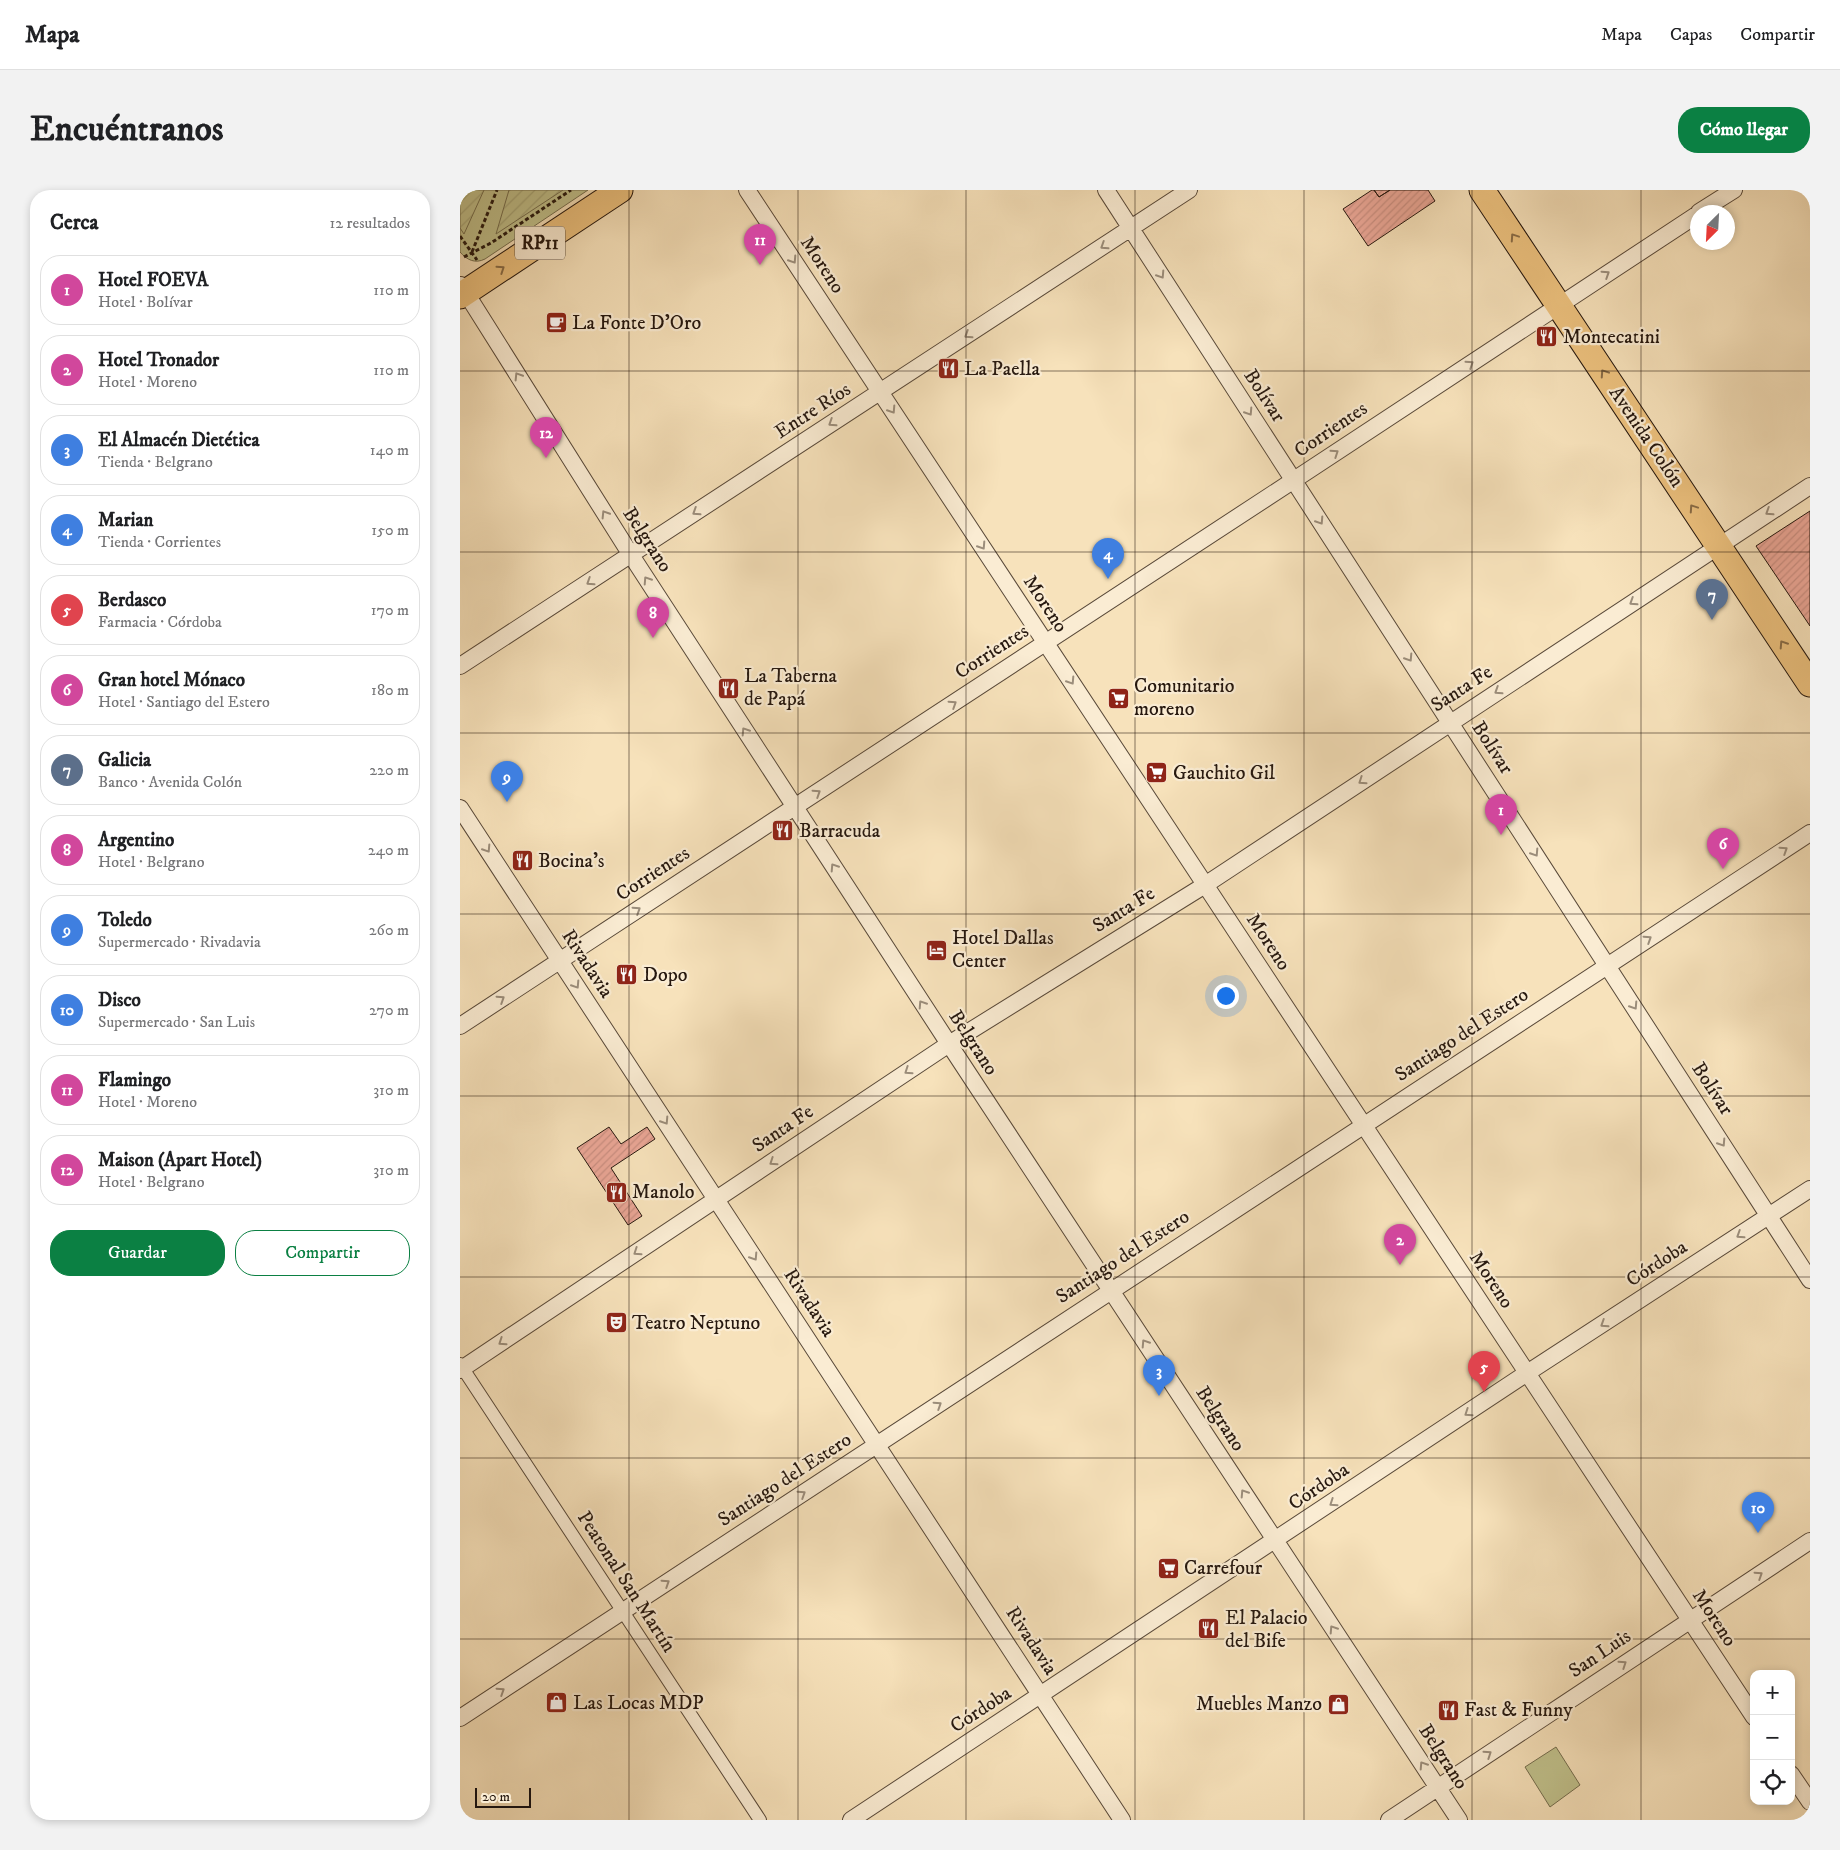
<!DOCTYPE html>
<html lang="es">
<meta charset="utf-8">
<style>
body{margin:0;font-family:"IM FELL DW Pica",serif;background:#f2f2f2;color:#202124}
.controls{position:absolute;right:15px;bottom:15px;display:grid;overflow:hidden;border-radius:10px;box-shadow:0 2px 8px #0003}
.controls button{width:45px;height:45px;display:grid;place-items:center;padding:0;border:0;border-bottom:1px solid #e0e0e0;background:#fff;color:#202124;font:25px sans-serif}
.compass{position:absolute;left:1230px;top:15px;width:45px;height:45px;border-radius:50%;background:#fff;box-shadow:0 2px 8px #0003;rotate:204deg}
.scale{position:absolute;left:15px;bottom:12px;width:56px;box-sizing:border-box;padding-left:5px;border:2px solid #26180f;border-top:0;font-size:14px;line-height:18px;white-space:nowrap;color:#26180f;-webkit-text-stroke:4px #faecd3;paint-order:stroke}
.you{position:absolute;left:765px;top:805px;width:18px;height:18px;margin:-12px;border:4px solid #fff;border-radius:50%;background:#1a73e8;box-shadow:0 0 0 8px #1a73e833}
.badge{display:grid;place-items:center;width:32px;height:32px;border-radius:50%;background:#0b8043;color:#fff;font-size:16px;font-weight:700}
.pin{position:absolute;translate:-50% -41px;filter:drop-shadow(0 1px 2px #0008)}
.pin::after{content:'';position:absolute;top:26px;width:18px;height:15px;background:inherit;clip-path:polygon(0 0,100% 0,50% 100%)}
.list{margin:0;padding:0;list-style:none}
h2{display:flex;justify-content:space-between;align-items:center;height:65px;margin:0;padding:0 20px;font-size:21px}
h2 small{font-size:16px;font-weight:400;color:#757577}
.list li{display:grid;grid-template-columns:32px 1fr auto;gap:15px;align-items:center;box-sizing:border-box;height:70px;margin:0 10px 10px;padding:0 10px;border:1px solid #e0e0e0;border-radius:20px}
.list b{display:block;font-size:19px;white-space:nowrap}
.list p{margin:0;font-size:16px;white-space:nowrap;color:#757577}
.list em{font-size:16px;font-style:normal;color:#757577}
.actions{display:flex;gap:10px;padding:15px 20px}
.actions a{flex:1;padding:11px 0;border:1px solid #0b8043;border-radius:20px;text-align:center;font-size:18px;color:#0b8043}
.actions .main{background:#0b8043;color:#fff}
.icon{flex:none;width:28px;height:28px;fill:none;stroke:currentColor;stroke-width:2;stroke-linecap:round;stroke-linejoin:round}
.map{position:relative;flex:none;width:1350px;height:1630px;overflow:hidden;border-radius:20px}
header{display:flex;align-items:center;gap:30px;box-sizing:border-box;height:70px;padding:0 25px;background:#fff;border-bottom:1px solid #e0e0e0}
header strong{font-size:24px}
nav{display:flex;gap:28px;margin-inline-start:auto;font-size:18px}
.intro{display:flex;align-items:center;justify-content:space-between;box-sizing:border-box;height:120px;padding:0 30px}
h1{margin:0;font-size:35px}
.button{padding:12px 22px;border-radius:20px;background:#0b8043;color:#fff;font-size:18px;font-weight:700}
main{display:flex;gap:30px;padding:0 30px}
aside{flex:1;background:#fff;border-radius:20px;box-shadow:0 2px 8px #0003}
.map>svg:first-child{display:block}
.park{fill:#c1c28d;stroke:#746d4e}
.garden{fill:url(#garden-furrows);stroke:#746d4e}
.building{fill:url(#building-hatch);stroke:#26180f}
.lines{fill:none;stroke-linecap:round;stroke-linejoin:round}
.pedestrian-casing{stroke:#5a4a3a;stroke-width:14}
.minor-casing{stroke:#5a4a3a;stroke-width:18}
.primary-casing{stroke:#26180f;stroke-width:27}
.path{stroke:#26180f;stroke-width:3;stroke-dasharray:4 2.5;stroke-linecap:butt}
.pedestrian{stroke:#faecd3;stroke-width:12}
.minor{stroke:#faecd3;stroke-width:16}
.primary{stroke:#ecc17e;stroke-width:25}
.oneway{stroke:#896c46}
.oneway2{stroke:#9b8d7b}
.grid{fill:none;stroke:#26180f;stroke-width:1;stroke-opacity:0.55}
.labels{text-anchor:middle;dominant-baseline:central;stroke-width:4.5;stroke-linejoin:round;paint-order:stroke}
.shield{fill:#faecd3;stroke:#66584a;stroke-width:1}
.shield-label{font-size:19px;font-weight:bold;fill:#26180f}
.street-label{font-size:20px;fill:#26180f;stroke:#faecd3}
.poi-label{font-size:20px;fill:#26180f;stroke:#faecd3;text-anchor:start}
</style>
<header>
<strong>Mapa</strong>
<nav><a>Mapa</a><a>Capas</a><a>Compartir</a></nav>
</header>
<div class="intro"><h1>Encuéntranos</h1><a class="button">Cómo llegar</a></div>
<main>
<aside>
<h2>Cerca<small>12 resultados</small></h2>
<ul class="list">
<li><span class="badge" style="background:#d1479c">1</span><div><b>Hotel FOEVA</b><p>Hotel · Bolívar</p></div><em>110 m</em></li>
<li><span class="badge" style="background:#d1479c">2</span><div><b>Hotel Tronador</b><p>Hotel · Moreno</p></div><em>110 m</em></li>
<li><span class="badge" style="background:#3f7fe0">3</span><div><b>El Almacén Dietética</b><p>Tienda · Belgrano</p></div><em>140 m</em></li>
<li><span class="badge" style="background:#3f7fe0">4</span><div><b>Marian</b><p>Tienda · Corrientes</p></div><em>150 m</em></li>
<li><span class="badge" style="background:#e0444e">5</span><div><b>Berdasco</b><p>Farmacia · Córdoba</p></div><em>170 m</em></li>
<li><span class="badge" style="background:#d1479c">6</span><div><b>Gran hotel Mónaco</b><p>Hotel · Santiago del Estero</p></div><em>180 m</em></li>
<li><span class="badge" style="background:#5c6f8a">7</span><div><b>Galicia</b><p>Banco · Avenida Colón</p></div><em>220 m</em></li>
<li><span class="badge" style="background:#d1479c">8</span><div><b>Argentino</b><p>Hotel · Belgrano</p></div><em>240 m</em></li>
<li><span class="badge" style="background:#3f7fe0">9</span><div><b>Toledo</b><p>Supermercado · Rivadavia</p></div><em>260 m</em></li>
<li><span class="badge" style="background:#3f7fe0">10</span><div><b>Disco</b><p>Supermercado · San Luis</p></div><em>270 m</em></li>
<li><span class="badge" style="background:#d1479c">11</span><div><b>Flamingo</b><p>Hotel · Moreno</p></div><em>310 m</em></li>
<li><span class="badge" style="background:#d1479c">12</span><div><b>Maison (Apart Hotel)</b><p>Hotel · Belgrano</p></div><em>310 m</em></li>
</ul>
<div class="actions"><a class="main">Guardar</a><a>Compartir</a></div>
</aside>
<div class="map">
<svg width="1350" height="1630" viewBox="0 0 1350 1630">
<defs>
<pattern id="garden-furrows" width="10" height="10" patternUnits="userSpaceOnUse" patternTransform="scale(1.25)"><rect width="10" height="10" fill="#c1c28d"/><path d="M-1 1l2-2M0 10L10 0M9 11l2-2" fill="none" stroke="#a6a678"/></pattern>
<pattern id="building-hatch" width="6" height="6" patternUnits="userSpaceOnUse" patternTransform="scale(1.25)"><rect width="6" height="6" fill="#eaa696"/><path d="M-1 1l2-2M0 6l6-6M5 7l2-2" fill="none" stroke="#c98e80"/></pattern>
</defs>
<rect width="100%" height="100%" fill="#f7e2bb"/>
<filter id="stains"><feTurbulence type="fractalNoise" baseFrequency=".004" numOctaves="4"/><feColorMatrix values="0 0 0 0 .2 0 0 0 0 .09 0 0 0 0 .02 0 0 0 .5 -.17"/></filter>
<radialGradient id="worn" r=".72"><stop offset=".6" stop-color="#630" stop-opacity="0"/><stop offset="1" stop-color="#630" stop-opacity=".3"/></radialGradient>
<path class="park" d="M0,0H128L25,69C15,74 7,70 0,62Z
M1096,1557L1120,1595L1090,1617L1065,1577Z"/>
<path class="garden" d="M0,0H24L4,44L0,38Z
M49,0H103L36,44Z"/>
<path class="building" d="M912,0H914L919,7L930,0H968L975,11L908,56L883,19Z
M914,0H930L919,7Z
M1350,321V436L1296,356Z
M149,937L161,954L187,937L195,949L151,978L182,1026L168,1035L117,958Z"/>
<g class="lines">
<defs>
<path id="pedestrian" d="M0,1174L300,1630"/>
<path id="minor" d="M287,0L1294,1527
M646,0L1350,1090
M1239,22L1274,0
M1,95L171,365L489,854L999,1630
M0,476L729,0
M0,618L662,1630
M0,836L834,290L1238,24
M0,1180L489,854L745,695L1350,296
M0,1528L1350,643
M1331,1584L1350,1612
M391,1630L1067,1183L1350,999
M929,1630L1350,1351"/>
<path id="primary" d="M1022,0L1350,494
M0,106L160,0"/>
</defs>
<use href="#pedestrian" class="pedestrian-casing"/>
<use href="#minor" class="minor-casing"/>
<use href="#primary" class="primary-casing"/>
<path class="path" d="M0,46L17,70
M12,62L37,0
M4,67L31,53L111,0"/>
<use href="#pedestrian" class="pedestrian"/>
<use href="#minor" class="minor"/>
<use href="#primary" class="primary"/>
</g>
<defs><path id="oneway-chevron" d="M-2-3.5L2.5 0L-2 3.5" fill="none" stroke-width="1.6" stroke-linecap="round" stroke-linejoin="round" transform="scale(1.25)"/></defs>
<g class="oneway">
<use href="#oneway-chevron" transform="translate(1054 47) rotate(-124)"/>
<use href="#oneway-chevron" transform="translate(41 79) rotate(-34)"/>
<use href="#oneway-chevron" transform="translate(1144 183) rotate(-124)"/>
<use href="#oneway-chevron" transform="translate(1233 318) rotate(-124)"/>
<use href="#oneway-chevron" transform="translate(1323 454) rotate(-123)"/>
</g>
<g class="oneway2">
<use href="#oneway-chevron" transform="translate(644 56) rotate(147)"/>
<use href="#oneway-chevron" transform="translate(333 70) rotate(57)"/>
<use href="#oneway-chevron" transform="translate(1146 84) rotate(-33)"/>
<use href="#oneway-chevron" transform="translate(701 85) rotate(57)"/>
<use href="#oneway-chevron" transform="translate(508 145) rotate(147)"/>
<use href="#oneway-chevron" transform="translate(1010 174) rotate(-34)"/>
<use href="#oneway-chevron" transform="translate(58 186) rotate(-122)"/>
<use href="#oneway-chevron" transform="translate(432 220) rotate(57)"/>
<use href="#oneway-chevron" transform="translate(789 222) rotate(57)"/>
<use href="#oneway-chevron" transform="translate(372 233) rotate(147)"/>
<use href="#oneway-chevron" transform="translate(875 263) rotate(-34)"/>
<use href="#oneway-chevron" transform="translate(236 322) rotate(147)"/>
<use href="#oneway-chevron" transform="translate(1309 322) rotate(147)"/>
<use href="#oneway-chevron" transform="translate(145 324) rotate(-122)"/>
<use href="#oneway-chevron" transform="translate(860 331) rotate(57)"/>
<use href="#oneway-chevron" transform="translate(522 356) rotate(57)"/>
<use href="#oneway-chevron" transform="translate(187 390) rotate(-123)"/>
<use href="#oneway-chevron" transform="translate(130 392) rotate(147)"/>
<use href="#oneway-chevron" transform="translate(1173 412) rotate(147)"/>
<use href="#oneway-chevron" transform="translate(949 468) rotate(57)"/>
<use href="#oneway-chevron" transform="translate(611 491) rotate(57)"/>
<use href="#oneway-chevron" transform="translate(1038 501) rotate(147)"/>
<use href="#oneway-chevron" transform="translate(493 514) rotate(-33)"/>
<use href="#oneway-chevron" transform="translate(285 541) rotate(-123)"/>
<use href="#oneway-chevron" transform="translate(902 591) rotate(146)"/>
<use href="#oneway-chevron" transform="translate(357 603) rotate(-33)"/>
<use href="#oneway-chevron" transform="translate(27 659) rotate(57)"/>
<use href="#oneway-chevron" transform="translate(1324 660) rotate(-33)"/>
<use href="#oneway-chevron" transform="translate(1075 663) rotate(57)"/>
<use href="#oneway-chevron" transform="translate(374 677) rotate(-123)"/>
<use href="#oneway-chevron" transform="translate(177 720) rotate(-33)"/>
<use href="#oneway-chevron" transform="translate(1188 749) rotate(-33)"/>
<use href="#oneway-chevron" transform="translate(116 795) rotate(57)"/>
<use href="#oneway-chevron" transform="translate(41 809) rotate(-33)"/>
<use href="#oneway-chevron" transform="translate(462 814) rotate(-123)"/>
<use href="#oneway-chevron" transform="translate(1174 816) rotate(57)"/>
<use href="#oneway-chevron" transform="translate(448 881) rotate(146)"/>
<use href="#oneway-chevron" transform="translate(205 931) rotate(57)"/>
<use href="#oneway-chevron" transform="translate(1262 953) rotate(57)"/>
<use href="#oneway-chevron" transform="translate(313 972) rotate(146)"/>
<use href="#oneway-chevron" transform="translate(1280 1045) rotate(147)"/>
<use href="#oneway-chevron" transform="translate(177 1062) rotate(146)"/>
<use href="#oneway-chevron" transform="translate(294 1067) rotate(57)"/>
<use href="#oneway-chevron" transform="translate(1144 1134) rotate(147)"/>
<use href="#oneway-chevron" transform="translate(42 1152) rotate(146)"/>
<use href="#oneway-chevron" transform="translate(685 1153) rotate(-123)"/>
<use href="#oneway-chevron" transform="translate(478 1215) rotate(-33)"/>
<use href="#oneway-chevron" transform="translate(1008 1223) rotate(146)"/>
<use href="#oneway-chevron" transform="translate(784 1303) rotate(-123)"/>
<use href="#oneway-chevron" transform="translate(342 1304) rotate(-33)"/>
<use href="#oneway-chevron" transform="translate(873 1313) rotate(146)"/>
<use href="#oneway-chevron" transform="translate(1299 1385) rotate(-33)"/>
<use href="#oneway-chevron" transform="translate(206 1393) rotate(-33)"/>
<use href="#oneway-chevron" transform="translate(873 1439) rotate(-123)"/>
<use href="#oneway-chevron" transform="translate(1163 1474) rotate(-34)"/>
<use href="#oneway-chevron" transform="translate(41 1501) rotate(-33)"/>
<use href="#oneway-chevron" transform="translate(1028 1564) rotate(-34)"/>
<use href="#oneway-chevron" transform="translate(963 1575) rotate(-123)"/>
</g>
<path class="grid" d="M169,0V1630M338,0V1630M506,0V1630M675,0V1630M844,0V1630M1012,0V1630M1181,0V1630M0,181H1350M0,362H1350M0,543H1350M0,724H1350M0,906H1350M0,1087H1350M0,1268H1350M0,1449H1350"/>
<defs>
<symbol id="cafe-square" viewBox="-11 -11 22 22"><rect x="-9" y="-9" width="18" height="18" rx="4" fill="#8f2418" stroke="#faecd3"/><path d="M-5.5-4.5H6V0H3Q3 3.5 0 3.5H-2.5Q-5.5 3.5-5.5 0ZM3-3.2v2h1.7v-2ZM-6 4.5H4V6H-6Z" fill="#fff"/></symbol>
<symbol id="restaurant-square" viewBox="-11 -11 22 22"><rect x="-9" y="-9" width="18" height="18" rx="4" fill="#8f2418" stroke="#faecd3"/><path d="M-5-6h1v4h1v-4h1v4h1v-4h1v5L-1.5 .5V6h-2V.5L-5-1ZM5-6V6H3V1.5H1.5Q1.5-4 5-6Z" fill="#fff"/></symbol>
<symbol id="supermarket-square" viewBox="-11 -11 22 22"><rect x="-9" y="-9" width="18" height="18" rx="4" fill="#8f2418" stroke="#faecd3"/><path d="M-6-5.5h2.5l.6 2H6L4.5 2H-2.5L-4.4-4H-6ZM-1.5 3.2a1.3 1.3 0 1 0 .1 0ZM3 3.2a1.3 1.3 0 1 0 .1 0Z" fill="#fff"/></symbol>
<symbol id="hotel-square" viewBox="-11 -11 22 22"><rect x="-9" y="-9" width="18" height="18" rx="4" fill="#8f2418" stroke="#faecd3"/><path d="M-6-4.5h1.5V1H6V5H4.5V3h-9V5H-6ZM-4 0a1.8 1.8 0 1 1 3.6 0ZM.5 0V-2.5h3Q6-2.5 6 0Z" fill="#fff"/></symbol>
<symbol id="theatre-square" viewBox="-11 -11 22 22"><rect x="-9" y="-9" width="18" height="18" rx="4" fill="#8f2418" stroke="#faecd3"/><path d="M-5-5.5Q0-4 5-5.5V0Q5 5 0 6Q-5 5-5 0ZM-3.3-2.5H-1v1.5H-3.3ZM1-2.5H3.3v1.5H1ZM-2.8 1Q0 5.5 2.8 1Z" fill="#fff"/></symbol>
<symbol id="shop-square" viewBox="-11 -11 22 22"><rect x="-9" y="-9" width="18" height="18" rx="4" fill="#8f2418" stroke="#faecd3"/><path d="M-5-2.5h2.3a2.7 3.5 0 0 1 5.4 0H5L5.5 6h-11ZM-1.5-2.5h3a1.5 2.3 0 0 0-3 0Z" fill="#fff"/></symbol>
</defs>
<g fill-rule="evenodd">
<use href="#cafe-square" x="84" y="120" width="25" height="25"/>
<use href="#restaurant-square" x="1074" y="134" width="25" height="25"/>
<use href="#restaurant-square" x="476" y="166" width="25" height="25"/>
<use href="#restaurant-square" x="256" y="486" width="25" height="25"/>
<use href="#supermarket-square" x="646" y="496" width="25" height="25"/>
<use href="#supermarket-square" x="684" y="570" width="25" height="25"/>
<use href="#restaurant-square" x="310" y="628" width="25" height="25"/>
<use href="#restaurant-square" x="50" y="658" width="25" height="25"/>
<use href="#hotel-square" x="464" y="748" width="25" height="25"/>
<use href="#restaurant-square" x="154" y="772" width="25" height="25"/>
<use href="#restaurant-square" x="144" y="990" width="25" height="25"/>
<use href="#theatre-square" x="144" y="1120" width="25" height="25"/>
<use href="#supermarket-square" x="696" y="1366" width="25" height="25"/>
<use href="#restaurant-square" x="736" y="1426" width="25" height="25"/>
<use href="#shop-square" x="84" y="1500" width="25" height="25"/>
<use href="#shop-square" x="866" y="1502" width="25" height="25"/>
<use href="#restaurant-square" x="976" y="1508" width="25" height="25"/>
</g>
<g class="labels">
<rect class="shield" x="55" y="36.5" width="50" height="33" rx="4"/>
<g class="shield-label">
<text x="80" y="53">RP11</text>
</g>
<g class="street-label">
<text transform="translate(362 75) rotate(57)">Moreno</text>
<text transform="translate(804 206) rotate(57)">Bolívar</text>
<text transform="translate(353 221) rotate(-33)">Entre Ríos</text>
<text transform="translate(871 240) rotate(-34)">Corrientes</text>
<text transform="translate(1186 247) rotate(56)">Avenida Colón</text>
<text transform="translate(187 350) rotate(57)">Belgrano</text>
<text transform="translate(585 414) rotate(57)">Moreno</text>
<text transform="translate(532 462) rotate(-33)">Corrientes</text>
<text transform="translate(1002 499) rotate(-33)">Santa Fe</text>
<text transform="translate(1032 558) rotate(57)">Bolívar</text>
<text transform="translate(193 684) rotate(-33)">Corrientes</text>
<text transform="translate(664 720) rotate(-32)">Santa Fe</text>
<text transform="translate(808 752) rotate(57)">Moreno</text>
<text transform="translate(127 774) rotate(57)">Rivadavia</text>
<text transform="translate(1002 845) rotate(-33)">Santiago del Estero</text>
<text transform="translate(513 853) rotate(57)">Belgrano</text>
<text transform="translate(1252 899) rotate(57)">Bolívar</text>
<text transform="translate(323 939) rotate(-34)">Santa Fe</text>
<text transform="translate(663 1067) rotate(-33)">Santiago del Estero</text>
<text transform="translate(1197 1074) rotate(-33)">Córdoba</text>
<text transform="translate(1031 1090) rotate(57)">Moreno</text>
<text transform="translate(349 1113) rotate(57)">Rivadavia</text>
<text transform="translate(760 1229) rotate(57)">Belgrano</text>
<text transform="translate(325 1290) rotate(-33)">Santiago del Estero</text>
<text transform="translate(859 1297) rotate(-34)">Córdoba</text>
<text transform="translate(166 1392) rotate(57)">Peatonal San Martín</text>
<text transform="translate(1254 1428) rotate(57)">Moreno</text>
<text transform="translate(571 1451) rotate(57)">Rivadavia</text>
<text transform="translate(1140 1464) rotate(-34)">San Luis</text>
<text transform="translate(521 1520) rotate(-33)">Córdoba</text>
<text transform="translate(983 1567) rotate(57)">Belgrano</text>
</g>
<g class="poi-label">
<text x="112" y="133">La Fonte D'Oro</text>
<text x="1103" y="147">Montecatini</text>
<text x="504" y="179">La Paella</text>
<text x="284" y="486">La Taberna<tspan x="284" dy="23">de Papá</tspan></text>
<text x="674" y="496">Comunitario<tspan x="674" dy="23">moreno</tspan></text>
<text x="713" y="583">Gauchito Gil</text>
<text x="339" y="641">Barracuda</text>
<text x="78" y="671">Bocina's</text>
<text x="492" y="748">Hotel Dallas<tspan x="492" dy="23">Center</tspan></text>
<text x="183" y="785">Dopo</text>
<text x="172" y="1002">Manolo</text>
<text x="172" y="1133">Teatro Neptuno</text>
<text x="724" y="1378">Carrefour</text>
<text x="765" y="1428">El Palacio<tspan x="765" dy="23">del Bife</tspan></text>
<text x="113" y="1513">Las Locas MDP</text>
<text x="862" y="1514" text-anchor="end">Muebles Manzo</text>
<text x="1004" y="1520">Fast &amp; Funny</text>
</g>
</g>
<rect width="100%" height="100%" filter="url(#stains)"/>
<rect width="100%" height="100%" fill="url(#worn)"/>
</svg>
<div class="controls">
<button>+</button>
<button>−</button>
<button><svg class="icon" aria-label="locate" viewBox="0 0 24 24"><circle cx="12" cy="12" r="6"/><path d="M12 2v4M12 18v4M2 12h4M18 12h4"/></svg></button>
</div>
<svg class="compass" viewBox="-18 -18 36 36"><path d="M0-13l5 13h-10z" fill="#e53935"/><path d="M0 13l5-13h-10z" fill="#757577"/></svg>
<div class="scale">20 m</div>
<div class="you"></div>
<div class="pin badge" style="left:1041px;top:645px;background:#d1479c">1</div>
<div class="pin badge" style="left:940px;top:1075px;background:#d1479c">2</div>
<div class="pin badge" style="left:699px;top:1206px;background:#3f7fe0">3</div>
<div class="pin badge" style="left:648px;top:389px;background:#3f7fe0">4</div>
<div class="pin badge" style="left:1024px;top:1202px;background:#e0444e">5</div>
<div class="pin badge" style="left:1263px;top:679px;background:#d1479c">6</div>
<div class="pin badge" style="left:1252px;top:430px;background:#5c6f8a">7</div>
<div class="pin badge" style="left:193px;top:448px;background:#d1479c">8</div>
<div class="pin badge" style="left:47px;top:612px;background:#3f7fe0">9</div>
<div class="pin badge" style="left:1298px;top:1343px;background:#3f7fe0">10</div>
<div class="pin badge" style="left:300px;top:75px;background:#d1479c">11</div>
<div class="pin badge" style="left:86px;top:268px;background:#d1479c">12</div>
</div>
</main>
